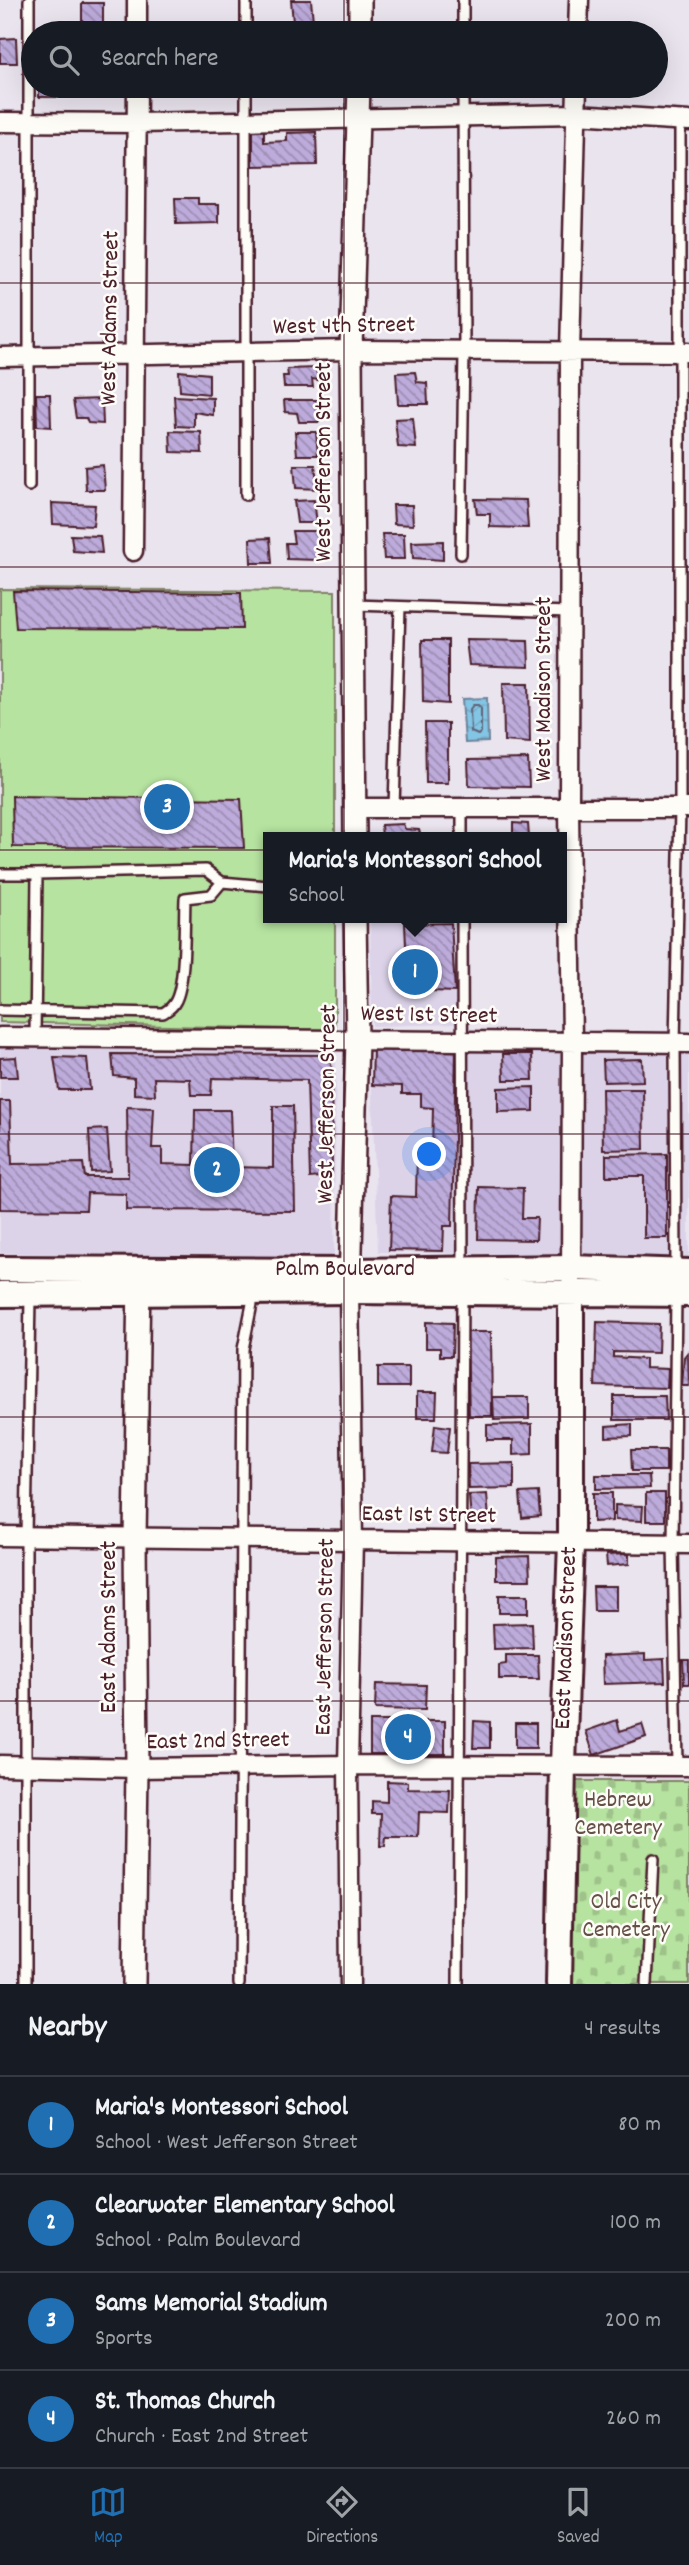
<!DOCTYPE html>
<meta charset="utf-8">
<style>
body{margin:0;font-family:Dekko,sans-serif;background:#242831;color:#f1f3f6}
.you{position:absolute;left:430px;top:1155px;width:24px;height:24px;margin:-18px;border:5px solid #fff;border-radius:50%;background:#1a73e8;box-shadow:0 0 0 10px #1a73e833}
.badge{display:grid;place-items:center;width:46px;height:46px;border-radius:50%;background:#1f6fb2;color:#fff;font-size:23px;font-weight:700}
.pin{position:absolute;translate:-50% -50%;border:4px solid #fff;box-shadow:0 2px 7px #0006}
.popup{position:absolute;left:263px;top:832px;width:304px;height:91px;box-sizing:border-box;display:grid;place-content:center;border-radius:0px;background:#171b24;filter:drop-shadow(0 2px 5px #0005);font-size:23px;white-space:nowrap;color:#9ea1a6}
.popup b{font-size:26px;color:#f1f3f6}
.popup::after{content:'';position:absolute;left:50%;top:100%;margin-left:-14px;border:14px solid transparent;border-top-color:#171b24}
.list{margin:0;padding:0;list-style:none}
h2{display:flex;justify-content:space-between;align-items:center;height:91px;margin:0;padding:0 28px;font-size:30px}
h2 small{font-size:23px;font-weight:400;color:#9ea1a6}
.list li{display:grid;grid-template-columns:46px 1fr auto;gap:21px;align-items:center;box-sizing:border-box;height:98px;padding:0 28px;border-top:2px solid #363941}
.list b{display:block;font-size:26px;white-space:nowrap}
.list p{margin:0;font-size:23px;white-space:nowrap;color:#9ea1a6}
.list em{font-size:23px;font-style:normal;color:#9ea1a6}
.icon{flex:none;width:38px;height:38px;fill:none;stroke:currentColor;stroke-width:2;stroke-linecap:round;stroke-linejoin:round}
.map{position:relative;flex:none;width:689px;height:1984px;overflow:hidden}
.search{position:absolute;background:#171b24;box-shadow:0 7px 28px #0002;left:21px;right:21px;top:21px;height:77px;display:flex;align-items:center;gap:18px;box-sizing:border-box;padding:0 24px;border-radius:38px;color:#9ea1a6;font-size:26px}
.sheet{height:483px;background:#171b24}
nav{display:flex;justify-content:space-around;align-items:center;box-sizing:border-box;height:98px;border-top:2px solid #363941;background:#171b24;font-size:19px;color:#9ea1a6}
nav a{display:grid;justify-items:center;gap:4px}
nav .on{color:#1f6fb2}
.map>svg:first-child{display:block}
.built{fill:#dcd3e9}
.green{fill:#b6e3a0;stroke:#808166;stroke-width:2}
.cemetery{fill:url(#cemetery-stones);stroke:#808166;stroke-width:2}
.water{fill:url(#water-waves);stroke:#6c839a;stroke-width:2}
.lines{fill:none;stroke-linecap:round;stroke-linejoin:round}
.shore{stroke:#616175;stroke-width:2}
.building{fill:url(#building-back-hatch);stroke:#4a1f2b;stroke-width:2}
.service-casing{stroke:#4a1f2b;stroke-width:14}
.minor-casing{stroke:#4a1f2b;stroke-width:23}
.tertiary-casing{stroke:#4a1f2b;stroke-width:26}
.secondary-casing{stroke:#4a1f2b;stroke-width:30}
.service{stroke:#fdfcf7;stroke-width:9}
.minor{stroke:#fdfcf7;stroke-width:18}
.tertiary{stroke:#fdfcf7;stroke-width:21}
.secondary{stroke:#fdfcf7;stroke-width:24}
.grid{fill:none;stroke:#4a1f2b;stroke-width:2;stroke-opacity:0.55}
.labels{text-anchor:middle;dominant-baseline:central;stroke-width:5;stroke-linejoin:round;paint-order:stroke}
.street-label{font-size:24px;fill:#4a1f2b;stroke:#fdfcf7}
.park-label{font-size:24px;fill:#655048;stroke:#fdfcf7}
</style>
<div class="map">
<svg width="689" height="1984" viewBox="0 0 689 1984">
<defs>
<pattern id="cemetery-stones" width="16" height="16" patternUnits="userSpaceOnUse" patternTransform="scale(1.75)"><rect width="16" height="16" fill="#b6e3a0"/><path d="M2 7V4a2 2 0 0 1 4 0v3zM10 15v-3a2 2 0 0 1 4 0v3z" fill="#9ec28a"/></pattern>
<pattern id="water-waves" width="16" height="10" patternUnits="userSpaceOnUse" patternTransform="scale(1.75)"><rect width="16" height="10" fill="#83c5e4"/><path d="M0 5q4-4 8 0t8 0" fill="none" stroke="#73a9c4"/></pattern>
<pattern id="building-back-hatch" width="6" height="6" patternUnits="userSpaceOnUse" patternTransform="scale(1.75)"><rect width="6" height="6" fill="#bdabdb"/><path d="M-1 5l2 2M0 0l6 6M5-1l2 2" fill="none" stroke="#9c8bb2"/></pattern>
</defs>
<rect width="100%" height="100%" fill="#eae4ef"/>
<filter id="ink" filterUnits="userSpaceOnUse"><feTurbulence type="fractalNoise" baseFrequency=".0143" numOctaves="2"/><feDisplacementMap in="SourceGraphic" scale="14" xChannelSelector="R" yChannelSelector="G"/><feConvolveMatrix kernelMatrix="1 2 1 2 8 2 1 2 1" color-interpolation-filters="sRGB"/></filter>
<g filter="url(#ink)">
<path class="built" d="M458,919L460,1024L372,1026L370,920Z
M370,1044L689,1048V1257L378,1252Z
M0,1048L336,1052L334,1257L0,1253Z"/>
<path class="green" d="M0,589L335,591V837H268V918H335V1030L0,1022Z"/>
<path class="cemetery" d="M565,1781H689V1984H564Z"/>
<path class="water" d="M487,698L488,742L465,743L462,699Z"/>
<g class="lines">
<path class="shore" d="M473,705H478L481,708V732L478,735L471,732L470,709Z"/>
</g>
<path class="building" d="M291,0H311L313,21L293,22Z
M82,3H103V27H82Z
M176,26H195V33H175Z
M16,38L17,63H0V39Z
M39,86H64V97H39Z
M176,86H214V90L175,89Z
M289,86H327L326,94L289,93Z
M253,130H264V142L287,141V133L316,132L317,165L253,166Z
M175,198H198V204H219V223L176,224Z
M316,368L318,380L312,379L313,387H284L283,376H288L287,369Z
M179,371L209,374V394L180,391Z
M415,372L417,382L427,383L428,404H398L396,373Z
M36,394H50L51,427L37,426Z
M174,396L213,398V415L194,412V427L176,426Z
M102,399L103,424L88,423L86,418H76L73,400Z
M284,400H317L319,422H299L297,413L285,412Z
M413,418L416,448L398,447L395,419Z
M170,431L201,432L202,453L171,452Z
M295,432H316L318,455H297Z
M103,465L105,490H86L85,467Z
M294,465H315L318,489L296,488Z
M475,499L526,500L528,528L490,527V514H477Z
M314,500L317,523H297L294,501Z
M52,503L95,505L93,526L53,524Z
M393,505H412L413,525L394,524Z
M292,531H322L323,549L316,548L317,560L287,559L286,543H294Z
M382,534H404L405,559H384Z
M71,535L100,536L102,553L73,551Z
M270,538L272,563H251L250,539Z
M443,541V560L413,558L412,542Z
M13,591L241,593L242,629L16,628Z
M422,640H448V704L423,702Z
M466,640L528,641L529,667L469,665Z
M503,683H529L530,743L504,741Z
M425,723H448V783H426Z
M528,759L529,787L469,786L468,760Z
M12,796L241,799L244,848L13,847Z
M513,823L528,824L529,837H513Z
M403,824L405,829L419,830L421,837H382L381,825Z
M451,923L455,992L408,990L405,924Z
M373,1049L456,1051L452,1226H444L443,1251L389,1250L391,1196L416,1197L417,1151L432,1152L433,1108L421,1107V1094H402V1086L372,1085Z
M112,1054L331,1055L332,1176L310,1178L307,1080L212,1078L211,1095H191L190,1079L154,1078L155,1095L134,1094V1078L114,1076Z
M503,1054H532L533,1080H504Z
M16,1057L18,1077H0V1058Z
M54,1057L87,1058L90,1090H59Z
M642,1059L643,1081L604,1082L603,1060Z
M534,1087V1111L498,1112V1088Z
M602,1089H643L644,1149L603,1150Z
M0,1101H10L12,1164L83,1163L85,1177H128L127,1107L154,1108L152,1148H162V1164L194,1165L195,1110H230L232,1167L273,1168V1106H293L295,1211L126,1210V1194L87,1193L86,1210L0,1209Z
M107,1129L110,1171L91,1172L89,1130Z
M667,1154V1238H644V1176H606V1155Z
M479,1187L523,1188L522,1218H537L536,1240L478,1239Z
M426,1322L453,1323L452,1356H440V1348H426Z
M597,1322L659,1324L658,1353L613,1352V1357L645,1359V1368L668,1369L667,1388L595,1386Z
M467,1332H491L492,1416H469Z
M688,1352L689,1386H682L684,1357Z
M378,1367H409V1387H378Z
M417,1392H437L436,1418H417Z
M614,1396H665L666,1420H614Z
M493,1397H529V1419L494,1420Z
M532,1424V1454L513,1455V1440H487V1425Z
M632,1424V1436L606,1437V1426Z
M435,1425L450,1427L447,1453L432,1452Z
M631,1450H666V1471H632Z
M514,1463V1488L469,1489L468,1464Z
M596,1475H649L650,1488L596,1489Z
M538,1492L540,1516L522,1518L520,1493Z
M593,1493H612V1521L593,1522Z
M646,1493H665V1521H646Z
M487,1494L489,1519L471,1520L469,1495Z
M615,1505L643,1506L642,1521L615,1520Z
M629,1554V1564L607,1566L606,1555Z
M529,1556L530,1580H496V1557Z
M593,1587H616V1611H594Z
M499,1595H528V1613H499Z
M532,1623L533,1648L494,1649L493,1624Z
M645,1654V1660L664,1659L665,1682L603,1684L602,1656Z
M506,1655H538L539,1679H499V1665L506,1664Z
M683,1660H689V1684H684Z
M376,1684L426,1685L425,1710L375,1709Z
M617,1720L620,1731L642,1724L646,1737L594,1755L586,1731Z
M370,1721H445V1754H370Z
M474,1721L490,1722V1748H473Z
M515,1723H536V1748H515Z
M387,1781L408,1782V1789L450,1790L449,1813L419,1812L418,1837H386L385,1846H380L381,1814H372V1801L387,1802Z"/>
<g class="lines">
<defs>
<path id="service" d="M29,0V486
M246,33V0
M463,33V0
M246,86V495
M461,554L464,351L463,86
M354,605L569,612
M394,808L400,607
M462,837V809
M0,874H37
M462,918L463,1268
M0,1010L163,1013C168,1010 172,1008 175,1002C186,984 184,921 185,898L211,895L222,882
M35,1037L37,874L206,870L222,882L268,886
M676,1270L675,1043L680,808V120
M676,1296L673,1543L677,1766
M26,1984V1537L30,1297
M239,1984L243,1349L254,1294
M458,1984L462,1293
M647,1984L653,1859"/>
<path id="minor" d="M137,0V33
M578,33L579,0
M0,122L138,123L576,114L689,121
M0,357L351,350L689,352
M133,551L137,86
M355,808H689
M0,1037L689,1043
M571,1278L572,1042L569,809L570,351L577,86
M349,1291L353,1540L348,1765L350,1984
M0,1536L689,1544
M0,1765L137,1768L348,1765L689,1766"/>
<path id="tertiary" d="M360,33V0
M355,837L351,350L359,86
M350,1285L357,1039L355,918
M134,1984L137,1768L135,1539L139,1278"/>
<path id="secondary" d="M0,1269L352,1271L571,1268L689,1272
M0,1294L349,1291L689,1294
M559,1984L563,1765L571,1542V1292"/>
</defs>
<use href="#service" class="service-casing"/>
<use href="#minor" class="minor-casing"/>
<use href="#tertiary" class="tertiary-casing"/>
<use href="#secondary" class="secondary-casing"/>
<use href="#service" class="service"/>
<use href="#minor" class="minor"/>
<use href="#tertiary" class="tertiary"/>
<use href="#secondary" class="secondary"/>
</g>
</g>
<path class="grid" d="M344,0V33M344,86V1984M0,283H689M0,567H689M0,850H689M0,1134H689M0,1417H689M0,1701H689"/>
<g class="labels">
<g class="street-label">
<text transform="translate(111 318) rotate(-89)">West Adams Street</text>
<text transform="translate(344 327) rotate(-1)">West 4th Street</text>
<text transform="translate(325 462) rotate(-90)">West Jefferson Street</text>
<text transform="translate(545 689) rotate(-90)">West Madison Street</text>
<text transform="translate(429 1016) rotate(1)">West 1st Street</text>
<text transform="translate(328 1104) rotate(-89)">West Jefferson Street</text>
<text x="345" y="1270">Palm Boulevard</text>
<text transform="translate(429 1516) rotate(1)">East 1st Street</text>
<text transform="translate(110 1627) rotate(-90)">East Adams Street</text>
<text transform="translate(326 1637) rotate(-89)">East Jefferson Street</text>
<text transform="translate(567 1638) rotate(-88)">East Madison Street</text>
<text transform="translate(218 1742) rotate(-1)">East 2nd Street</text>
</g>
<g class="park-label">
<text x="618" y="1801">Hebrew<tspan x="618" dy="28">Cemetery</tspan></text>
<text x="626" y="1903">Old City<tspan x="626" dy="28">Cemetery</tspan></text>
</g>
</g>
</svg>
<div class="you"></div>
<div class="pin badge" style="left:415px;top:972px">1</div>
<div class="popup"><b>Maria's Montessori School</b>School</div>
<div class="pin badge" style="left:217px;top:1170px">2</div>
<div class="pin badge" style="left:167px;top:807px">3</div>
<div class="pin badge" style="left:408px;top:1737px">4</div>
<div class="search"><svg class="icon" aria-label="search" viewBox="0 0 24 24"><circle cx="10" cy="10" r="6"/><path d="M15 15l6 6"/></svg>Search here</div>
</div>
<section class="sheet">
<h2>Nearby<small>4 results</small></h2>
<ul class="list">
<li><span class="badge">1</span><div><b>Maria's Montessori School</b><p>School · West Jefferson Street</p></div><em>80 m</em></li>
<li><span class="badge">2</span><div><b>Clearwater Elementary School</b><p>School · Palm Boulevard</p></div><em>100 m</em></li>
<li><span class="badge">3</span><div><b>Sams Memorial Stadium</b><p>Sports</p></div><em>200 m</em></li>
<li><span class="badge">4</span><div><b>St. Thomas Church</b><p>Church · East 2nd Street</p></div><em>260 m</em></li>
</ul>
</section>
<nav>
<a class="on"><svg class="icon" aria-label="map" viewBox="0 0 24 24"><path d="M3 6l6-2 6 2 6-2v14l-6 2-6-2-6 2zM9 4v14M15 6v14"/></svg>Map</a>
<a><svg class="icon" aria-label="directions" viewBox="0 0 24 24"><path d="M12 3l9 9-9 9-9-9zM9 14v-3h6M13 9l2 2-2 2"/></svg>Directions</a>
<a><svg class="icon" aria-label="saved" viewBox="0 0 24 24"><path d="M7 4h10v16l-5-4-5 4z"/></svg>Saved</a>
</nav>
